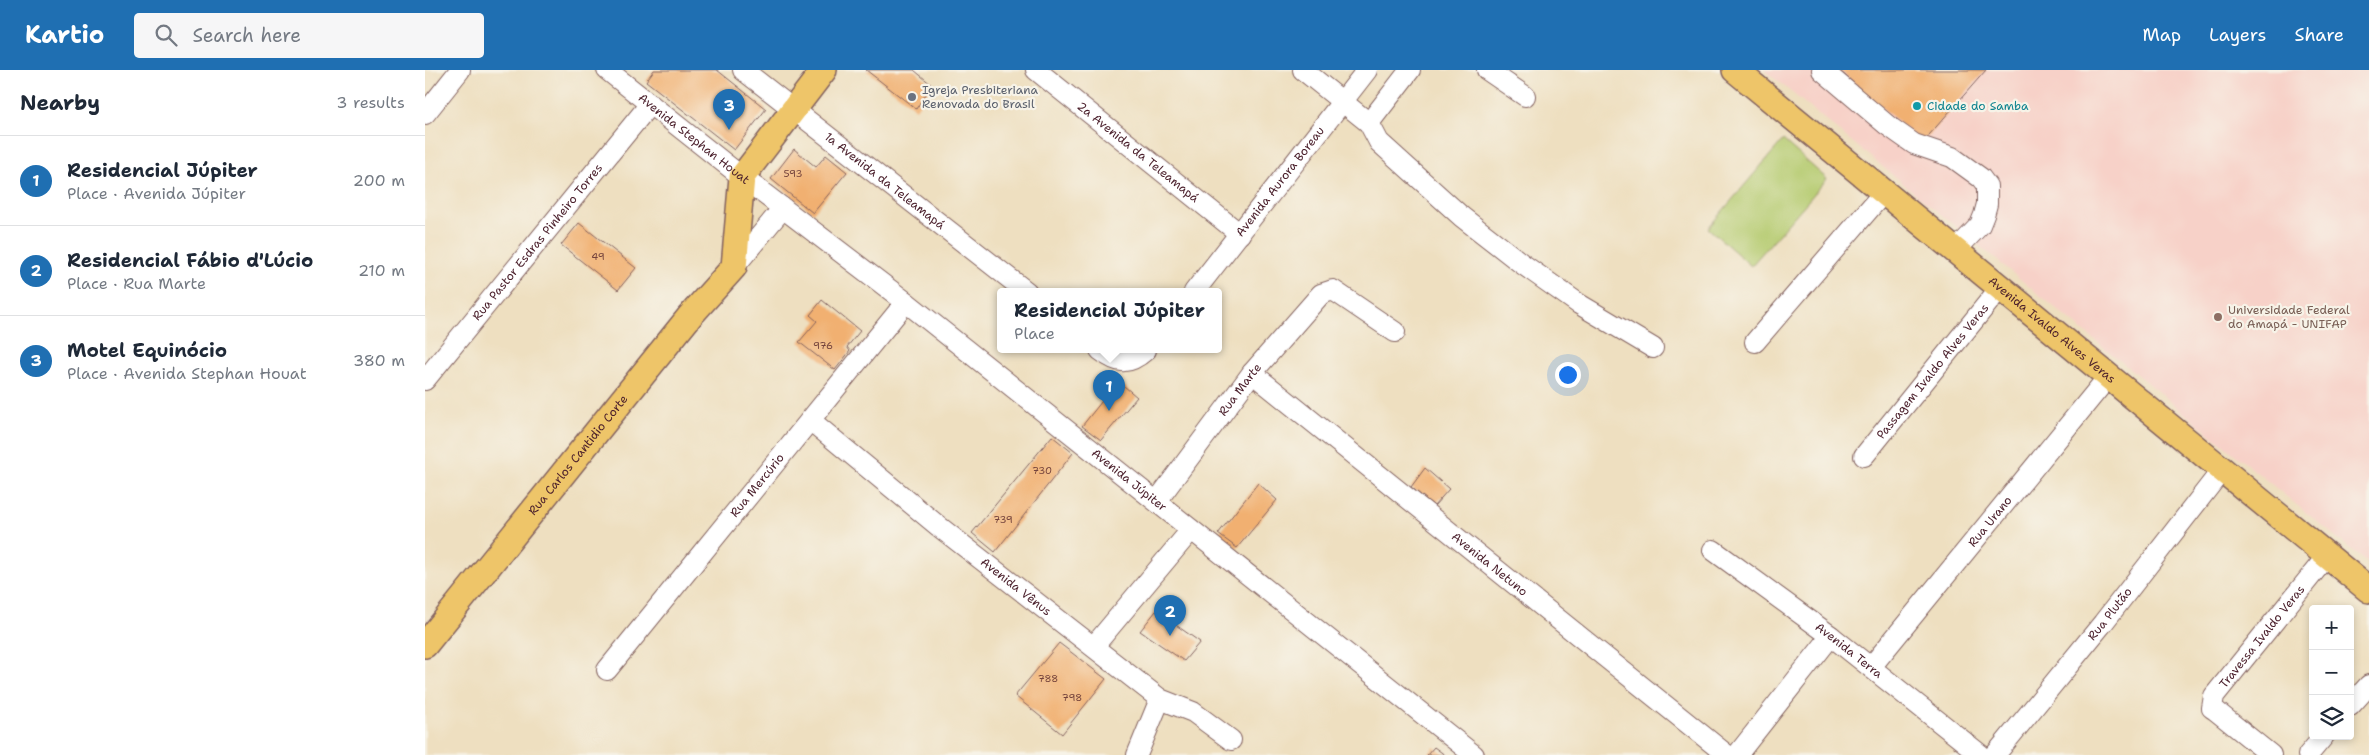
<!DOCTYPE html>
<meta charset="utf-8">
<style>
body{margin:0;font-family:"Shantell Sans",sans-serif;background:#f6f6f7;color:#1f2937}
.controls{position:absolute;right:15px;bottom:15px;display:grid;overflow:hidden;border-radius:5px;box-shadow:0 2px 8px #0003}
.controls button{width:45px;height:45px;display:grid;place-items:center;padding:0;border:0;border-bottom:1px solid #e0e1e3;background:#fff;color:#1f2937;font:25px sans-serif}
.you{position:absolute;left:1142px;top:304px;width:18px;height:18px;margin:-12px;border:4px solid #fff;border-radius:50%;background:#1a73e8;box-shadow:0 0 0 8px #1a73e833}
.badge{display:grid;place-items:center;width:32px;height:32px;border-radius:50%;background:#1f6fb2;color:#fff;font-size:16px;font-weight:700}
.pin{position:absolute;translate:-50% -41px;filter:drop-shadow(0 1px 2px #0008)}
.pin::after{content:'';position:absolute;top:26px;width:18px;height:15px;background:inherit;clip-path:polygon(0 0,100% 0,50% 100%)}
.popup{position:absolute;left:572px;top:218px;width:225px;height:65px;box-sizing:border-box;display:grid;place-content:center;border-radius:5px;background:#fff;filter:drop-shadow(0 1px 4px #0005);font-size:16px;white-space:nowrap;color:#747a83}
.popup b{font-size:19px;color:#1f2937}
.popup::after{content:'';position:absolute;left:50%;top:100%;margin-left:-10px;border:10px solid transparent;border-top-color:#fff}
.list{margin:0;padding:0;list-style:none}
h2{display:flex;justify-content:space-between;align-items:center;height:65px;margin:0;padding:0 20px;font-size:21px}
h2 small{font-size:16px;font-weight:400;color:#747a83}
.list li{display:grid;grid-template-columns:32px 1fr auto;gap:15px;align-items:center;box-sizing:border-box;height:90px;padding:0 20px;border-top:1px solid #e0e1e3}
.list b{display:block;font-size:19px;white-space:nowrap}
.list p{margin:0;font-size:16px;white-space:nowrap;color:#747a83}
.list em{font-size:16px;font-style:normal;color:#747a83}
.icon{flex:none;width:28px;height:28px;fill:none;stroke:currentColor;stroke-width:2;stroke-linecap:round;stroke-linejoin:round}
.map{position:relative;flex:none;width:1944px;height:685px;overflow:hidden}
header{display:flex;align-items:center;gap:30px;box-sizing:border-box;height:70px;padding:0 25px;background:#1f6fb2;color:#fff}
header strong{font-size:24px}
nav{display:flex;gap:28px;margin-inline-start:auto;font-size:18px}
.search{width:350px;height:45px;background:#f6f6f7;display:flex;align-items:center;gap:12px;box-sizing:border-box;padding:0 18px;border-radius:5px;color:#747a83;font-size:19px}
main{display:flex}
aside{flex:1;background:#fff}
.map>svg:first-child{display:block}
.built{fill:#f7d1c8}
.green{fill:#b5cb6f;stroke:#80754d}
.building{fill:#f1b071}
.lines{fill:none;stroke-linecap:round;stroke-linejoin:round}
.minor-casing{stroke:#83625f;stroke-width:22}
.major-casing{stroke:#83625f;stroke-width:28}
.minor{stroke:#fff;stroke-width:20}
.major{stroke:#eec569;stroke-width:25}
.worship-dot{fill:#6b7280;stroke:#f7f3e8;stroke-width:2}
.culture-dot{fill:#0f9aa8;stroke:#f7f3e8;stroke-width:2}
.education-dot{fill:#8d6e63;stroke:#f7f3e8;stroke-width:2}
.labels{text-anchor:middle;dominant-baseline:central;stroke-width:4.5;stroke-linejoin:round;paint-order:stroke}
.number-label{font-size:10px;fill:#74433c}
.worship-label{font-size:12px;fill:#5b616d;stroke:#f7f3e8;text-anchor:start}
.culture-label{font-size:12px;fill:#0d838f;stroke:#f7f3e8;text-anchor:start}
.street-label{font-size:12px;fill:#4a1f2b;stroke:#f7f3e8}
.education-label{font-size:12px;fill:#785e54;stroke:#f7f3e8;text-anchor:start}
</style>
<header>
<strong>Kartio</strong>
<div class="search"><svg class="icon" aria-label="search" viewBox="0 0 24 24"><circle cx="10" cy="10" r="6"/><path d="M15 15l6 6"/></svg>Search here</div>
<nav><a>Map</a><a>Layers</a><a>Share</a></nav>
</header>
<main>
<aside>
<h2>Nearby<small>3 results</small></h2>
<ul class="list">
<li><span class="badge">1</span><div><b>Residencial Júpiter</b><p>Place · Avenida Júpiter</p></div><em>200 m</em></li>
<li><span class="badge">2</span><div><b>Residencial Fábio d'Lúcio</b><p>Place · Rua Marte</p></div><em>210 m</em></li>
<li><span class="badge">3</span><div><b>Motel Equinócio</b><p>Place · Avenida Stephan Houat</p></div><em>380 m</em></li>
</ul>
</aside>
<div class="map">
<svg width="1944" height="685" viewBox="0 0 1944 685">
<rect width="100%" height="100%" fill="#f7f3e8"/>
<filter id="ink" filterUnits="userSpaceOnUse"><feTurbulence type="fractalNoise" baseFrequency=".02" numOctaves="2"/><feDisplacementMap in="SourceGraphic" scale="10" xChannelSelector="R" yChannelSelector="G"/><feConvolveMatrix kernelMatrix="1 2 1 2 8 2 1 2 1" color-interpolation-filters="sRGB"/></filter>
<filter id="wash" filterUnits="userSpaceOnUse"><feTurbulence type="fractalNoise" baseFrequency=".0096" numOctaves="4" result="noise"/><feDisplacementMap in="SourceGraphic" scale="20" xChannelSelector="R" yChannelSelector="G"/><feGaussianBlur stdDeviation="1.12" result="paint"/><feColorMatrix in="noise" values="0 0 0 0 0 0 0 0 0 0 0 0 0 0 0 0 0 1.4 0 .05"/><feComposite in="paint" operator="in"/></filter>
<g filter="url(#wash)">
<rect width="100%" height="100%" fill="#eedfc0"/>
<path class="built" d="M1339,0H1944V494Z"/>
<path class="green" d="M1358,70L1402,109L1326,196L1283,158Z"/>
<g id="blocks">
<path class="building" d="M229,0H292L341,39L309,80L221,11Z
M441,0H489L507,15L491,39Z
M1414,0H1561L1497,73Z
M369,79L391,97L401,85L422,102L388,143L346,109Z
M154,153L211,198L193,220L136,175Z
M397,230L435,261L422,277L425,281L410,300L374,272L392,251L385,245Z
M693,311L712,327L676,370L657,356Z
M627,366L648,383L570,482L547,463Z
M1000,398L1024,419L1009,436L986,417Z
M833,413L852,430L812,478L793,464Z
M731,541L775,572L759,591L715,561Z
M634,573L681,609L637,664L590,626Z
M1009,677L1020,685H1002Z"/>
</g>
</g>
<g filter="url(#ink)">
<use href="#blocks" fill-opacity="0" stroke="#83625f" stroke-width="1"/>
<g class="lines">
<defs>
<g id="minor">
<path id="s1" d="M182,0L317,107L481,232L1049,685"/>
<path id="s2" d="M318,0L602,222"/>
<path id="s3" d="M611,0L815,164"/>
<path d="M878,0L944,53L954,72L1037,147L1096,193L1154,234L1228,278"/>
<path d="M1062,0L1100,26"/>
<path d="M1397,0L1462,55L1489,74L1527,87L1556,108L1562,116V134L1559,145L1555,155L1530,181"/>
<path d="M0,44L35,0"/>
<path d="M944,53L985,0"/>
<path d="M309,197L358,138"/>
<path id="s4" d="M769,222L942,0"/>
<path d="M1330,272L1459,122"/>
<path d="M675,280C693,294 703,296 721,280"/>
<path id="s5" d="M827,303L1302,685"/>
<path id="s6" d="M0,310L225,34"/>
<path id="s7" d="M385,350L512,455L735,629L768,642L806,670"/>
<path id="s8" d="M1439,386L1575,218"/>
<path id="s9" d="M732,431L827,303L896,224L908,220L970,262"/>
<path id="s10" d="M1288,480L1406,566L1556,685"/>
<path d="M669,576L766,460"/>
<path id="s11" d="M1446,597L1683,307"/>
<path id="s12" d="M182,600L481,232"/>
<path d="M1925,636L1944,615"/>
<path d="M712,685L735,629"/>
<path d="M1312,685L1406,566"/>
<path id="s13" d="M1570,685L1678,553L1797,400"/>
<path id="s14" d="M1846,685L1790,640L1787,638L1789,626L1902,486"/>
<path d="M1883,685L1899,666"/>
</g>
<g id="major">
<path id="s15" d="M1310,0L1944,520"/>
<path id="s16" d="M0,575L265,246L309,197L317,107L399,0"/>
</g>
</defs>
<use href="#minor" class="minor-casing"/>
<use href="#major" class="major-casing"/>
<use href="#minor" class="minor"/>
<use href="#major" class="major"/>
</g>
</g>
<circle class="worship-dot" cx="487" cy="27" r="5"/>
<circle class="culture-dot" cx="1492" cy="36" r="5"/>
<circle class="education-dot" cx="1793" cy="247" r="5"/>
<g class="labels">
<g class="number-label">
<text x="368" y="103">593</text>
<text x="173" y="186">49</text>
<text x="398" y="275">976</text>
<text x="617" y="400">730</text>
<text x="578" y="449">739</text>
<text x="623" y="608">788</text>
<text x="647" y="627">798</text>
</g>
<g class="worship-label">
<text x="497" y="20">Igreja Presbiteriana<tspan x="497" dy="14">Renovada do Brasil</tspan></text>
</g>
<g class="culture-label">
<text x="1502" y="36">Cidade do Samba</text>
</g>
<g class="street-label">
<text stroke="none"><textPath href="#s1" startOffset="111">Avenida Stephan Houat</textPath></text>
<text stroke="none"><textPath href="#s3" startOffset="131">2a Avenida da Teleamapá</textPath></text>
<text stroke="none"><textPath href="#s2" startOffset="180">1a Avenida da Teleamapá</textPath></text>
<text stroke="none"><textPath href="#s4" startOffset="140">Avenida Aurora Boreau</textPath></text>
<text stroke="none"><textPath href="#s6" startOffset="178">Rua Pastor Esdras Pinheiro Torres</textPath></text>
<text stroke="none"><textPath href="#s15" startOffset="410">Avenida Ivaldo Alves Veras</textPath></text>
<text stroke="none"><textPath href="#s8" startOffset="109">Passagem Ivaldo Alves Veras</textPath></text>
<text stroke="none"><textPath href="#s9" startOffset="139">Rua Marte</textPath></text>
<text stroke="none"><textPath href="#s16" startOffset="244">Rua Carlos Cantidio Corte</textPath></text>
<text stroke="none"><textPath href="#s1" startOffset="664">Avenida Júpiter</textPath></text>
<text stroke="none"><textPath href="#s12" startOffset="238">Rua Mercúrio</textPath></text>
<text stroke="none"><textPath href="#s11" startOffset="188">Rua Urano</textPath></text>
<text stroke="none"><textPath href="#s5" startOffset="305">Avenida Netuno</textPath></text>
<text stroke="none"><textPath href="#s7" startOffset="265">Avenida Vênus</textPath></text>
<text stroke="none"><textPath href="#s13" startOffset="182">Rua Plutão</textPath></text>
<text stroke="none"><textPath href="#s14" startOffset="164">Travessa Ivaldo Veras</textPath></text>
<text stroke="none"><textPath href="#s10" startOffset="169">Avenida Terra</textPath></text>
</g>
<g class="education-label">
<text x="1803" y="240">Universidade Federal<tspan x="1803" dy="14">do Amapá - UNIFAP</tspan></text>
</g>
</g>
</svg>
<div class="controls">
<button>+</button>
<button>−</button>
<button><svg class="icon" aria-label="layers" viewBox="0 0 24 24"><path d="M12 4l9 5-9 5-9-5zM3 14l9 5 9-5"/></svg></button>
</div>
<div class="you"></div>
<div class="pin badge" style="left:684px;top:341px">1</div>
<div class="popup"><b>Residencial Júpiter</b>Place</div>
<div class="pin badge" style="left:745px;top:566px">2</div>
<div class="pin badge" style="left:304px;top:60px">3</div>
</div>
</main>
